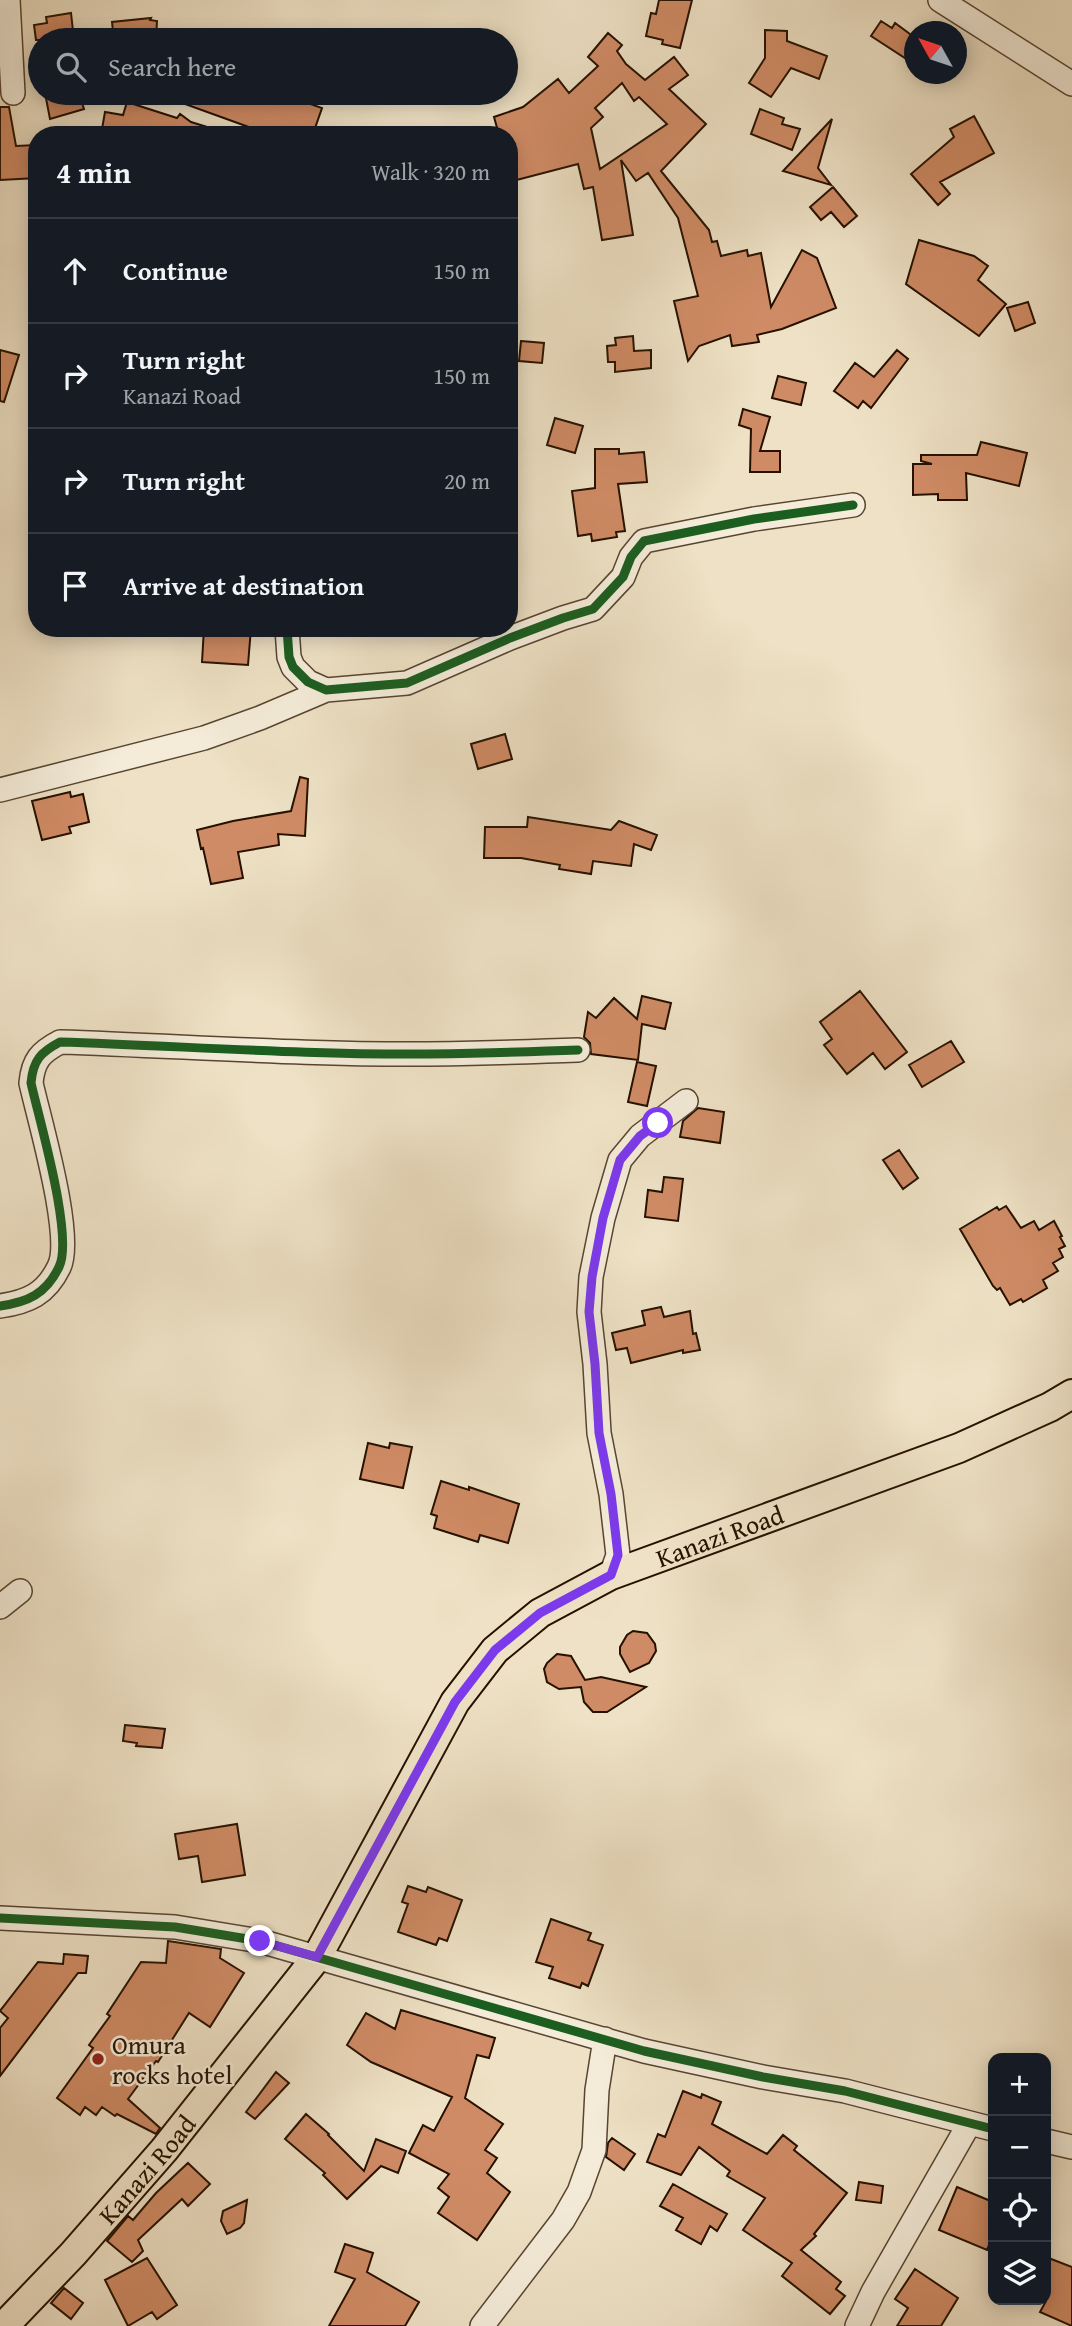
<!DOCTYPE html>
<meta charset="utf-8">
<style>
body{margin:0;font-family:"Gentium Book Plus",serif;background:#20242c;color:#f1f3f6}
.controls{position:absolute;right:21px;bottom:21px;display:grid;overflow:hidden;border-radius:14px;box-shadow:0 4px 18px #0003}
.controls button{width:63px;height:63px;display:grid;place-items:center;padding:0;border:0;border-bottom:2px solid #363941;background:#171b24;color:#f1f3f6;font:35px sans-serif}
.compass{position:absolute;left:904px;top:21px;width:63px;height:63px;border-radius:50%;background:#171b24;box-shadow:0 4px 18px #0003;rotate:310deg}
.stop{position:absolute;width:21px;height:21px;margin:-16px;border:5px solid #7c3aed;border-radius:50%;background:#fff}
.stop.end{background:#7c3aed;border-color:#fff;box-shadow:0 2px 7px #0008}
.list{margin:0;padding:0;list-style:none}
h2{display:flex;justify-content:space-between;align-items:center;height:91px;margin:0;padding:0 28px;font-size:30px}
h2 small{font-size:23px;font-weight:400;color:#9ea1a6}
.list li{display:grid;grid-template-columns:46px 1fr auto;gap:21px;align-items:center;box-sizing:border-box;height:105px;padding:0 28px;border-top:2px solid #363941}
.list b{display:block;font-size:26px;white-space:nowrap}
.list p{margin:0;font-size:23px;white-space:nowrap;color:#9ea1a6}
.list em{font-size:23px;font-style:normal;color:#9ea1a6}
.icon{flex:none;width:38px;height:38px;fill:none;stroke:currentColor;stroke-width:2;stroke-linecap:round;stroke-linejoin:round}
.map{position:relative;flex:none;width:1072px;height:2326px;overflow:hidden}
.search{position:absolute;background:#171b24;box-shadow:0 4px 18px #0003;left:28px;top:28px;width:490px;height:77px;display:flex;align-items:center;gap:18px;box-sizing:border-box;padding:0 24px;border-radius:38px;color:#9ea1a6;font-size:26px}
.panel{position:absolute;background:#171b24;box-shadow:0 4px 18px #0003;left:28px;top:126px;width:490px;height:511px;border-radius:28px}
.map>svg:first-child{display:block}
.building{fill:#cf8b65;stroke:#261100;stroke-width:2;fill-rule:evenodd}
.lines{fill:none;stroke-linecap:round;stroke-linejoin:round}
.minor-casing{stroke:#584531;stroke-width:26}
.major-casing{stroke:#261100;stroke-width:32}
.minor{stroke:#f4ecd9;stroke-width:23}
.major{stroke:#eee1c5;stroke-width:28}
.cycleway-casing{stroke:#f4ecd9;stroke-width:13}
.cycleway{stroke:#1b5e20;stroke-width:9}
.route{stroke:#7c3aed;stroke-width:9}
.poi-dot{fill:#8f2418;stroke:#f4ecd9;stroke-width:2.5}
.labels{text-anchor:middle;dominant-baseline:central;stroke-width:5;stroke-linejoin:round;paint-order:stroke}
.street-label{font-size:26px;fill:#261100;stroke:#f4ecd9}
.poi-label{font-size:26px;fill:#261100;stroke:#f4ecd9;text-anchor:start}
</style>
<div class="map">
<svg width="1072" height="2326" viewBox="0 0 1072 2326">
<rect width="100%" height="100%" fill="#eee1c5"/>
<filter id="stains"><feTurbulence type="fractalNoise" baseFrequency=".00286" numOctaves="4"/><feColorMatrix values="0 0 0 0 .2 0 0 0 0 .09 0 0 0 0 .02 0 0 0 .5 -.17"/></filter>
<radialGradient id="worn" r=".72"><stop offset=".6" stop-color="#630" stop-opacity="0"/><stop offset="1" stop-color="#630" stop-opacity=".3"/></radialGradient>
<path class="building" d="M659,0H692L680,48L662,44L663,40L646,36L651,13L656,14Z
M71,13L74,40H36L34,25L47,23L46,17Z
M151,18L150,20L157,21L156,39L114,40L112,22Z
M881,21L892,28L895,23L914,37V50L908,60L871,36Z
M765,30L787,31V41L827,56L819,79L791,68L771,97L749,83L765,58Z
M608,33L622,45L617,51L626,64L645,80L674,57L688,75L669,89L706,124L661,171L709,230L712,242L717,241L721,256L747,250L748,256L761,253L771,307L802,250L817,258L836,308L782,329L757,335L759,342L732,346L730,335L699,346L688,361L674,301L698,296L678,218L648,173L636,181L621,160L633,235L602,240L593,187L584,189L578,164L509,182V135H499L494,117L523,107L558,79L569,93L598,66L588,57ZM622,83L634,101L639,97L667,124L600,169L591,128L603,117L595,108Z
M45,93H79L84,109L50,119Z
M161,93H225L266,100L269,93H279L322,108L314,131L308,129L306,135H271L160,95Z
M127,102L177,118L180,114L191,122L220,131L219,135H117L118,132L102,129L105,112L123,115Z
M0,107H9L16,146L37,145V178L0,180Z
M760,109L784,118L782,124L800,129L792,150L751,134Z
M974,116L994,153L940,182L950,194L938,205L911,174L954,137L950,129Z
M832,119L818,168L831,185L783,171Z
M833,187L857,216L844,227L831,212L821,220L810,207Z
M919,240L974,256L988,266L978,280L1006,304L979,336L906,284Z
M1028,302L1035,323L1015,331L1007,308Z
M633,336L634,351L651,350V368L615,372V362H608L607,346L616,345L615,338Z
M521,341L544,343L542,363L519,361Z
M0,350L19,355L4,402L0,401Z
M897,350L908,359L871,408L863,401L858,408L834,391L855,363L874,377Z
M778,376L806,383L801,405L772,398Z
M743,409L770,417L760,451H780V472H750L751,429L739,425Z
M555,418L583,426L575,453L547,445Z
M981,442L1027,453L1019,486L966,473L967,500H938V494L913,495V464H932L921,461V455H977Z
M595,449H619V454L644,452L647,482L618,484L625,531L616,532L617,537L592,541L591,534L578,536L572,491L595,488Z
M204,628H251L248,665L202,662Z
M505,734L512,759L478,769L471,744Z
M300,777L308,779L305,836L278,834L279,845L238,852L243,878L211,884L203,848L201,849L197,830L233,821L291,811Z
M70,792L71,797L83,794L89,822L69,827L71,833L42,840L32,801Z
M528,817L611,830L619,821L657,835L651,850L634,844L631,866L593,861L591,874L559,869L560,865L521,858H484L485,827H527Z
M860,991L907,1052L885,1069L873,1053L847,1074L824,1045L832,1039L820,1022Z
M642,996L671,1003L665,1029L642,1024L638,1060L591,1054L590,1043L584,1037L588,1012L596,1018L614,998L637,1019Z
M951,1041L964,1062L922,1087L909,1065Z
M637,1062L656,1066L647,1106L628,1102Z
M698,1108L724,1112L720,1143L680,1137L683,1121Z
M899,1150L918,1178L903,1189L883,1160Z
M664,1177L683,1179L678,1221L645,1217L648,1190L662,1192Z
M1006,1206L1021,1228L1034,1221L1039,1230L1054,1221L1062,1236L1060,1237L1065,1246L1059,1249L1063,1257L1053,1263L1058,1271L1043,1280L1047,1288L1023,1302L1021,1299L1010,1305L1000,1288L997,1290L993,1286L960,1229L997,1207L999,1210Z
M661,1307L664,1317L690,1311L693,1334L696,1333L700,1350L683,1353V1350L631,1363L627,1348L616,1350L612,1333L645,1325L642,1311Z
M368,1443L389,1448L390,1443L412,1447L403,1488L360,1479Z
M441,1481L469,1490V1487L519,1504L508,1543L480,1535L478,1542L434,1528L437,1516L431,1514Z
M633,1631L647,1633L655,1644L656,1651L649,1663L630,1672L620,1654V1647L627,1635Z
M557,1654L571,1656L585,1680L601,1677L646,1687L607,1712H593L584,1702L581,1687L559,1689L547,1682L544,1669L547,1663Z
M125,1725L165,1729L162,1748L136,1746L137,1743L123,1741Z
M237,1824L245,1875L202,1882L198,1856L179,1859L175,1834Z
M408,1886L426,1892L428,1887L462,1900L447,1941L439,1938L436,1945L398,1932L408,1904L402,1902Z
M551,1919L591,1933L588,1940L603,1945L588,1986L582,1983L580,1988L549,1978L553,1967L536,1962Z
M168,1941L221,1949L220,1958L244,1973L210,2027L189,2013L158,2062L156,2061L128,2099L160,2128L156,2134L117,2114L115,2116L102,2107L96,2115L85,2107L80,2115L57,2098L93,2048L89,2045L110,2016L107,2014L141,1962L166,1963Z
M64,1954L88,1956L86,1973H78L0,2076V2028L8,2018L0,2011L38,1962L63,1964Z
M401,2010L495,2038L489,2058L477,2055L465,2098L503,2124L485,2150L497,2158L487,2173L510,2192L477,2240L438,2213L449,2197L438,2188L449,2174L409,2153L423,2125L434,2131L452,2097L371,2062L347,2045L366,2013L395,2029Z
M276,2072L289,2083L255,2119L246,2112Z
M683,2091L701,2098L702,2094L721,2102L712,2124L767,2154L783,2135L797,2146L794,2150L847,2193L814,2234L816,2236L801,2250L841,2282L836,2289L845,2296L830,2314L782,2276L792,2263L743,2230L765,2198L727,2176L730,2171L699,2147L681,2175L647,2162L658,2134L665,2137Z
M306,2114L329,2134L328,2135L364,2171L376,2139L406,2151L398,2173L381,2166L347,2199L323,2175L325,2173L285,2139Z
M612,2138L635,2154L624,2170L606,2157L608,2143Z
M188,2163L210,2184L188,2206L182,2199L138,2240L143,2251L132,2262L107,2241L128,2216L133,2220L156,2193Z
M859,2182L883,2186L881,2203L856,2200Z
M673,2184L727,2214L717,2231L710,2226L701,2244L676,2230L683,2218L660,2206Z
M957,2187L993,2202V2235L987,2250L939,2230Z
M247,2200L244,2223L240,2228L227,2234L221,2221L223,2211Z
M345,2244L373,2253L367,2272L419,2302L405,2326H329L355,2279L335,2272Z
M1046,2257L1072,2267V2326L1040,2312L1046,2301Z
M147,2258L177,2305L157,2319L152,2312L128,2326L105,2280Z
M915,2269L958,2298L941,2326H897L908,2308L895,2299Z
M64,2288L83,2303L71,2319L51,2303Z"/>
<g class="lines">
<defs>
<path id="minor" d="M8,0L13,93
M940,0L1072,84
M287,628L289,657L293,667L308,682L326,690L407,683L510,638L563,618L593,609L623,577L631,557L644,541L754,519L853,505
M0,790L204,738L260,718L326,690
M0,1306C28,1302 46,1294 59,1267C74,1237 39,1119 31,1083C33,1060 41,1052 60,1042C183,1046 306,1055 428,1054C478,1053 528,1052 578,1050
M611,1575L618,1555L611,1494L599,1433L595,1364L589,1312L591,1277L603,1218L620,1160L640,1136L686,1101
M0,1607L20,1591
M0,1918L175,1927L260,1941L644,2051L763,2077L845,2091L993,2129
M1046,2141L1072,2147
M482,2326L563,2220L579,2192L594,2150L597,2090L605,2039
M857,2326L873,2292L969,2124"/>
<g id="major">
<path id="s1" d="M4,2326L73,2254L164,2150L317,1957L455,1702L495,1650L540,1613L611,1575L959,1448L1050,1407L1072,1394"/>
</g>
</defs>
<use href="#minor" class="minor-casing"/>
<use href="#major" class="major-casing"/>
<use href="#minor" class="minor"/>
<use href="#major" class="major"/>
<defs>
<path id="cycleway" d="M287,628L289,657L293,667L308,682L326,690L407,683L510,638L563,618L593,609L623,577L631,557L644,541L754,519L853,505
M0,1306C28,1302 46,1294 59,1267C74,1237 39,1119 31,1083C33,1060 41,1052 60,1042C183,1046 306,1055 428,1054C478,1053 528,1052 578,1050
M0,1918L175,1927L260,1941L644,2051L763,2077L845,2091L993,2129"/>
</defs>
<use href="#cycleway" class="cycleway-casing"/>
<use href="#cycleway" class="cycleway"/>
</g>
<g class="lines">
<path class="route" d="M260,1941L317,1957L455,1702L495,1650L540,1613L611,1575L618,1555L611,1494L599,1433L595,1364L589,1312L592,1277L603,1218L620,1160L640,1136L658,1123"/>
</g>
<circle class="poi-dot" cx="98" cy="2059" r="7"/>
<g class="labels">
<g class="street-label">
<text stroke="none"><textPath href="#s1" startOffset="1094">Kanazi Road</textPath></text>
<text stroke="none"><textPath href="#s1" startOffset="212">Kanazi Road</textPath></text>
</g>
<g class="poi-label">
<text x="112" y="2044">Omura<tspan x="112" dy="30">rocks hotel</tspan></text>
</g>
</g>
<rect width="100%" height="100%" filter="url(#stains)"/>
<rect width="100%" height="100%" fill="url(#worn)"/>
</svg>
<div class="controls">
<button>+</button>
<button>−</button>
<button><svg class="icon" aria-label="locate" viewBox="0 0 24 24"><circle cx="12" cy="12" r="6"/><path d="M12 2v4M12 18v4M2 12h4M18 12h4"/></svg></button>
<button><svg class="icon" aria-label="layers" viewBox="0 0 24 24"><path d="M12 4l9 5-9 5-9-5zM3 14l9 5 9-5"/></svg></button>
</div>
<svg class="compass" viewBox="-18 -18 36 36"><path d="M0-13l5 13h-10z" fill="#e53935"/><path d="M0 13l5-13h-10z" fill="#9ea1a6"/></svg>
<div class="stop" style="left:658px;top:1123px"></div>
<div class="stop end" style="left:260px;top:1941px"></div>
<div class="search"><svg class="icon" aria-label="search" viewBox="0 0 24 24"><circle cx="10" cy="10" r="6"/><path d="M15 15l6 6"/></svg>Search here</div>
<section class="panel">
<h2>4 min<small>Walk · 320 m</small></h2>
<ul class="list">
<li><svg class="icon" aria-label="ahead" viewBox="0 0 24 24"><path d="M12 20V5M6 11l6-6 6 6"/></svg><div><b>Continue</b></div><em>150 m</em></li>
<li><svg class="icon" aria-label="right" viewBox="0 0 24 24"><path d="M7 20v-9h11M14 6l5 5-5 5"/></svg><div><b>Turn right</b><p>Kanazi Road</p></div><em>150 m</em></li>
<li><svg class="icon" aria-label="right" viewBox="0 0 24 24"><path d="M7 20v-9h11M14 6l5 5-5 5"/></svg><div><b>Turn right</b></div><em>20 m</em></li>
<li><svg class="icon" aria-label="arrive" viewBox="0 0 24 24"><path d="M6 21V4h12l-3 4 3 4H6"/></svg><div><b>Arrive at destination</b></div></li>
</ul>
</section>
</div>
